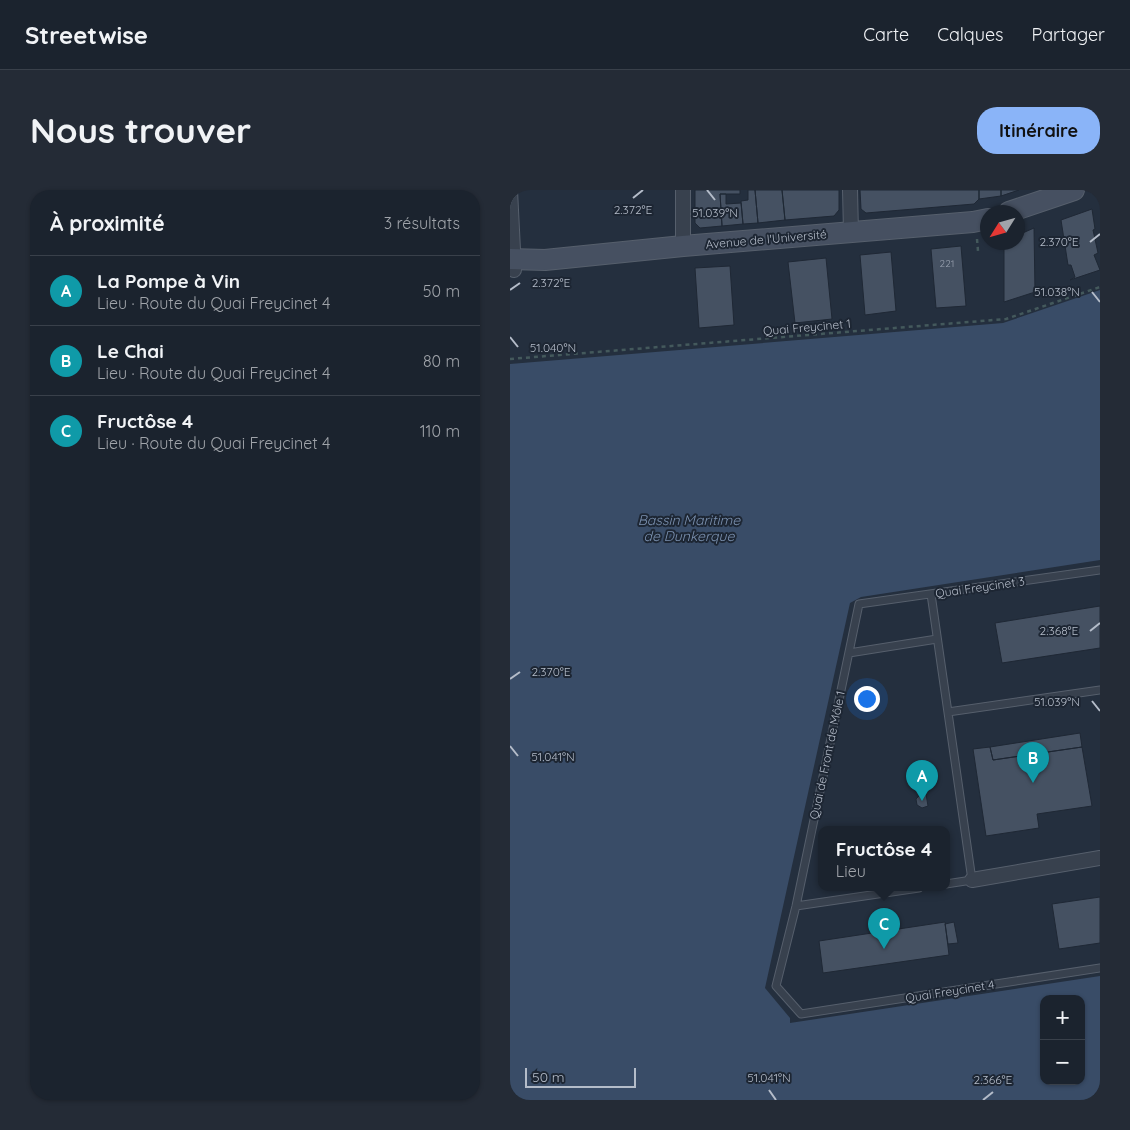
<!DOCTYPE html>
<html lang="fr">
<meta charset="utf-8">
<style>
body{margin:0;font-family:Quicksand,sans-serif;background:#242b36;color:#f1f3f6}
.controls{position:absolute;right:15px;bottom:15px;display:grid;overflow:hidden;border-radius:10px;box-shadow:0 1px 4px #0004}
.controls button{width:45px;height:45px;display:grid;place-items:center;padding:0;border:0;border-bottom:1px solid #39404a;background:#1b232e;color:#f1f3f6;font:25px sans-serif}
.compass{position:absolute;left:470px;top:15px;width:45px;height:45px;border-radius:50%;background:#1b232e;box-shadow:0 1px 4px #0004;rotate:233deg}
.scale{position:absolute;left:15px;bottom:12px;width:111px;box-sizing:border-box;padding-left:5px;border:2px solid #b4bcc9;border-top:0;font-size:14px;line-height:18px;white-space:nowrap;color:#b4bcc9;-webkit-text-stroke:4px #1d2633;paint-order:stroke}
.you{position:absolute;left:356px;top:508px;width:18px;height:18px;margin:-12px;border:4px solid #fff;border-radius:50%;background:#1a73e8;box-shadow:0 0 0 8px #1a73e833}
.badge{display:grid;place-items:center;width:32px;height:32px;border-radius:50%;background:#8ab4f8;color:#fff;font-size:16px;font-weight:700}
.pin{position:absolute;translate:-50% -41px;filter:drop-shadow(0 1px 2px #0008)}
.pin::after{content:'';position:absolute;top:26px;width:18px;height:15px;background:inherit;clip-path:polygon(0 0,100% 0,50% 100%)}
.popup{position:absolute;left:308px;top:636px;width:132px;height:65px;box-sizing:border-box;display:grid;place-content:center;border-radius:10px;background:#1b232e;filter:drop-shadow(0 1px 4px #0005);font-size:16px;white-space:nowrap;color:#a0a4aa}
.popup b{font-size:19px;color:#f1f3f6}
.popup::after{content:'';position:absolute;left:50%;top:100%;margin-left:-10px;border:10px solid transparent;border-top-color:#1b232e}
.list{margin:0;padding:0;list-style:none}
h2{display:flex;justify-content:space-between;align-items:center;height:65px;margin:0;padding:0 20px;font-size:21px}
h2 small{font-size:16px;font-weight:400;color:#a0a4aa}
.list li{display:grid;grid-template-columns:32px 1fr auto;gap:15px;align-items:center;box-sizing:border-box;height:70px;padding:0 20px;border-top:1px solid #39404a}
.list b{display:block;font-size:19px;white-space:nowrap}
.list p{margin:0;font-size:16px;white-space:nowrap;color:#a0a4aa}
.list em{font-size:16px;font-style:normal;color:#a0a4aa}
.map{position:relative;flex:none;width:590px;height:910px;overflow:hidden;border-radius:20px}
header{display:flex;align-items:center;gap:30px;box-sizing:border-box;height:70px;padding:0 25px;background:#1b232e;border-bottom:1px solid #39404a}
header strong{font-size:24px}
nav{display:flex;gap:28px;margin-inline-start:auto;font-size:18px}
.intro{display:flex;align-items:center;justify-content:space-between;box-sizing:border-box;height:120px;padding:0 30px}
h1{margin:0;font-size:35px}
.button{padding:12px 22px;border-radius:20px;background:#8ab4f8;color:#111;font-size:18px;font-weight:700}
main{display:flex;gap:30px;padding:0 30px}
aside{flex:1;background:#1b232e;border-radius:20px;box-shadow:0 1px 4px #0004}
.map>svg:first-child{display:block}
.water{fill:#394c67;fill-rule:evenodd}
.building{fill:#455162;stroke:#1f2835}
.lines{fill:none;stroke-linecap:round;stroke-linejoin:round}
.lane-casing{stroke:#565f6c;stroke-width:9}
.street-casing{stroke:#565f6c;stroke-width:16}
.secondary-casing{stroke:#565f6c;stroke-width:22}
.path{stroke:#44595c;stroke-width:2.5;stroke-dasharray:4 4;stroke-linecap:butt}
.lane{stroke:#38414e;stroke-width:7}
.street{stroke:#38414e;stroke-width:14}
.secondary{stroke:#465061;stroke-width:20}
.ticks{fill:none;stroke:#b4bcc9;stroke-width:2}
.labels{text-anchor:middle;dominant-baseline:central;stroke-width:4;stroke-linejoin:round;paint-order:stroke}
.number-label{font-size:10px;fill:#98a1af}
.street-label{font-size:12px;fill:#b4bcc9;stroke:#1d2633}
.water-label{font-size:14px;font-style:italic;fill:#7c92b1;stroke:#1d2633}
.ticks-label{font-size:12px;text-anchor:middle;fill:#b4bcc9;stroke:#1d2633;stroke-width:4;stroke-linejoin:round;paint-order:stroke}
</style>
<header>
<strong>Streetwise</strong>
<nav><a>Carte</a><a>Calques</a><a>Partager</a></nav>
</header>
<div class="intro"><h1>Nous trouver</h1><a class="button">Itinéraire</a></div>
<main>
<aside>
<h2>À proximité<small>3 résultats</small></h2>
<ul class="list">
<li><span class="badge" style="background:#0f9aa8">A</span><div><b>La Pompe à Vin</b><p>Lieu · Route du Quai Freycinet 4</p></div><em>50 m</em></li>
<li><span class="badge" style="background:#0f9aa8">B</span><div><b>Le Chai</b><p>Lieu · Route du Quai Freycinet 4</p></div><em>80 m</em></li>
<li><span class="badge" style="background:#0f9aa8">C</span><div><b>Fructôse 4</b><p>Lieu · Route du Quai Freycinet 4</p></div><em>110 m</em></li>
</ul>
</aside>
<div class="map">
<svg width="590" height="910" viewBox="0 0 590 910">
<rect width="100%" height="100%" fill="#242f3e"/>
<path class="water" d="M590,100V370L351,407L340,413L255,798L280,828V833L590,786V910H0V174L493,133ZM534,809H571V891H534Z"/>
<path class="building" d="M185,0H230V4H210L212,36L190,38L185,33Z
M238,0H245L248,33L233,34L231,11L238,10Z
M245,0H272L275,30L248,33Z
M272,0H329V20L324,26L275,30Z
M350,0H469V9L464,14L356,23L351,19Z
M469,0H491V6L469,9Z
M491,0H509L491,6Z
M210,4H216V14L231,13L233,34L212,36Z
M582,19L585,39L583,40L588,63L584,65L590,80L560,90L565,87L561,75H558L551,30Z
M524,38L525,102L494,112V52H508V45Z
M451,56L456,116L426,118L421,59Z
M381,62L386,121L355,125L350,65Z
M316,68L322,129L285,133L278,72Z
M220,76L224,135L189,138L185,78Z
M590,416V458L492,473L485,433Z
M570,543L572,557L483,570L480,557Z
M480,557L483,570L572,557L582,616L527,624L529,638L476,646L463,559Z
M416,604L418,616L412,618L407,615L406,609L410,605Z
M590,707V753L549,759L542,714Z
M435,732L439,765L313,783L309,751Z
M444,732L448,753L438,754L435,734Z"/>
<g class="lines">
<defs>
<path id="lane" d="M590,380L349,414L286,716L266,796L291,824L590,778
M421,404L462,690L436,694
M339,463L427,449
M438,522L590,500
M286,716L409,698"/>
<path id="street" d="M0,0L4,80
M340,0L341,42
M173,56V0
M462,690L590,668"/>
<path id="secondary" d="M499,22L564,0
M0,69L35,70L173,56L463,32L478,29"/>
</defs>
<use href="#lane" class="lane-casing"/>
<use href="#street" class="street-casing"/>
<use href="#secondary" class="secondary-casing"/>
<path class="path" d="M467,49L468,61
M0,169L496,129L590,97"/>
<use href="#lane" class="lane"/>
<use href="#street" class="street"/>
<use href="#secondary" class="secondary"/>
</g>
<path class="ticks" d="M197,0L205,10M123,8L133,0M580,52L590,44M0,100L10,93M582,102L590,112M0,147L8,157M580,441L590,433M0,489L10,482M582,511L590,521M0,556L8,566M259,900L266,910M473,910L483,902"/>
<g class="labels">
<g class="number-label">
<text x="437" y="73">221</text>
</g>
<g class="street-label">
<text transform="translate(256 49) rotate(-5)">Avenue de l'Université</text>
<text transform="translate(297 137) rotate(-5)">Quai Freycinet 1</text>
<text transform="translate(470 397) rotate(-8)">Quai Freycinet 3</text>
<text transform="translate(317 565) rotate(-78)">Quai de Front de Môle 1</text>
<text transform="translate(440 801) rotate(-9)">Quai Freycinet 4</text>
</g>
<g class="water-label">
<text x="179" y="330">Bassin Maritime<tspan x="179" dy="16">de Dunkerque</tspan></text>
</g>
</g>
<g class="ticks-label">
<text x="123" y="24">2.372°E</text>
<text x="205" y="27">51.039°N</text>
<text x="549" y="56">2.370°E</text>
<text x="41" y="97">2.372°E</text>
<text x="547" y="106">51.038°N</text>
<text x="43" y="162">51.040°N</text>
<text x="549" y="445">2.368°E</text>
<text x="41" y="486">2.370°E</text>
<text x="547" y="516">51.039°N</text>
<text x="43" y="571">51.041°N</text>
<text x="259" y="892">51.041°N</text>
<text x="483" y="894">2.366°E</text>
</g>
</svg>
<div class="controls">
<button>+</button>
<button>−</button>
</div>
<svg class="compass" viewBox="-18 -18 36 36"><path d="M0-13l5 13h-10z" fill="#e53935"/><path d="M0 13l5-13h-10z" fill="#a0a4aa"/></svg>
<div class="scale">50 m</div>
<div class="you"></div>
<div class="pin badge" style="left:412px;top:611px;background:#0f9aa8">A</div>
<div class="pin badge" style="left:523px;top:593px;background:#0f9aa8">B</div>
<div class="pin badge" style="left:374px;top:759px;background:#0f9aa8">C</div>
<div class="popup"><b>Fructôse 4</b>Lieu</div>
</div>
</main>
